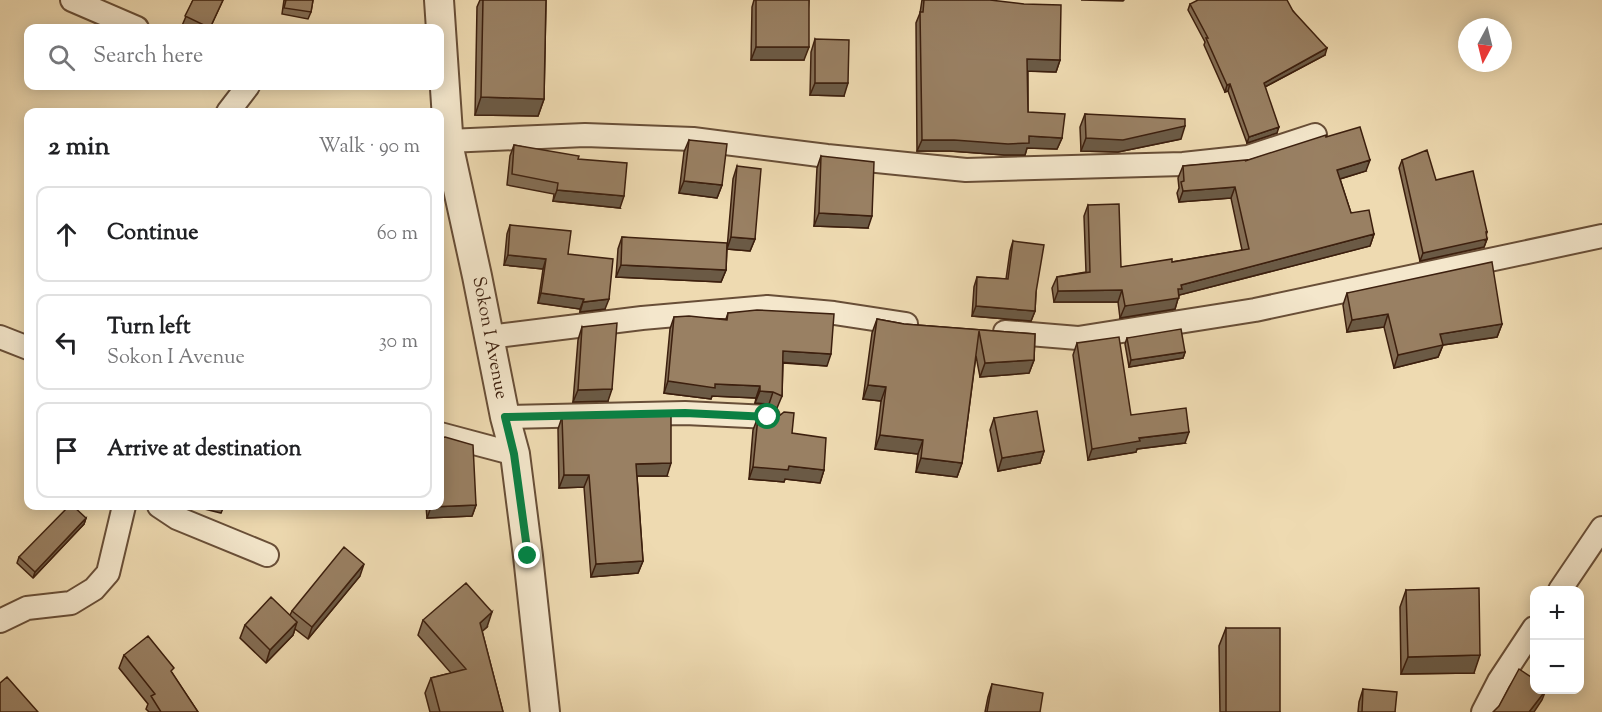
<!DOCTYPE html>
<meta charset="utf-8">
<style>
body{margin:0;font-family:"Sorts Mill Goudy",serif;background:#f2f2f2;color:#202124}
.controls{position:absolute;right:18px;bottom:18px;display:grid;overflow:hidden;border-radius:12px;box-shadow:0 3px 15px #0003}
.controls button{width:54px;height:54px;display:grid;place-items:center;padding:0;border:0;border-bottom:2px solid #e0e0e0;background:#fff;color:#202124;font:30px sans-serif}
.compass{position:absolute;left:1458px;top:18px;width:54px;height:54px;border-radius:50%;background:#fff;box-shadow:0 3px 15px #0003;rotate:187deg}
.stop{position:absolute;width:18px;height:18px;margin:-14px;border:4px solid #0b8043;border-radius:50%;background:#fff}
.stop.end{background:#0b8043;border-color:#fff;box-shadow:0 2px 6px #0008}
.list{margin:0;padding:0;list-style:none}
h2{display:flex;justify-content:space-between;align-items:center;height:78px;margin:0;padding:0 24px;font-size:26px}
h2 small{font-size:20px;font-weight:400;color:#757577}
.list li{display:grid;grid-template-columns:39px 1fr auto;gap:18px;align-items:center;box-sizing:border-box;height:96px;margin:0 12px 12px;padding:0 12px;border:2px solid #e0e0e0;border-radius:12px}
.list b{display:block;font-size:22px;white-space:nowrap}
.list p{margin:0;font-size:20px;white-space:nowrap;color:#757577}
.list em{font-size:20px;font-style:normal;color:#757577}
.icon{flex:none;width:33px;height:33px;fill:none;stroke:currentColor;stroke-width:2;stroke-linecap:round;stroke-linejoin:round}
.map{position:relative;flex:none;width:1602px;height:712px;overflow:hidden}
.search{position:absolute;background:#fff;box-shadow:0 3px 15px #0003;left:24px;top:24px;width:420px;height:66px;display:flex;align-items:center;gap:15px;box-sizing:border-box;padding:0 21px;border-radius:12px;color:#757577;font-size:22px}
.panel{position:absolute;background:#fff;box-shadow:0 3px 15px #0003;left:24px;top:108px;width:420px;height:402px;border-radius:12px}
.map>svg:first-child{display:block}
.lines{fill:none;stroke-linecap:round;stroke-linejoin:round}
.minor-casing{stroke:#684e37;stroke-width:26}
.tertiary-casing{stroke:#684e37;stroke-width:32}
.minor{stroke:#f4e7cc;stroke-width:22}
.tertiary{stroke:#f4e7cc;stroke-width:28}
.wall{fill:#846e55;stroke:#3c1f0e;stroke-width:1.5}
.shaded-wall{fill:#6b5a45;stroke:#3c1f0e;stroke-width:1.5}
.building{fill:#998063;stroke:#3c1f0e;stroke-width:1.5}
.route{stroke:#0b8043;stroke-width:8}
.labels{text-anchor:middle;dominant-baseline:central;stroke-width:5;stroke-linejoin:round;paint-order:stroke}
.street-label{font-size:18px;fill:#3c1f0e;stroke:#f4e7cc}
</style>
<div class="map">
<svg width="1602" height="712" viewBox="0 0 1602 712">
<rect width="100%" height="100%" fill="#eedab1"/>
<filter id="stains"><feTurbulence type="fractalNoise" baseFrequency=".00333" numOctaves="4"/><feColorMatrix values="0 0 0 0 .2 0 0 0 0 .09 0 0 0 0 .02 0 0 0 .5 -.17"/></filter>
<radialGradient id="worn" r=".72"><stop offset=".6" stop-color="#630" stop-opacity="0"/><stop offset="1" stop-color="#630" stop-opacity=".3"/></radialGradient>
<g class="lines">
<defs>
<path id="minor" d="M72,0L137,28
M228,112L248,86
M448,141L585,135L693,139L827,156L966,170L1183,164L1248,157L1315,135
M1005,332L1078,338L1255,310L1602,236
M0,337L28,348
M489,337L642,318L767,307L834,313L906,324
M505,417L685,413L768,417
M440,434L515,454
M159,506L177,518L267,555
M1560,590L1602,528
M0,621L27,608L71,603L94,589L108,573L124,506
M1483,712L1499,681L1534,628"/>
<path id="tertiary" d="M439,0L449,148L477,276L505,417L515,454L528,556L545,712"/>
</defs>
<use href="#minor" class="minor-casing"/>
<use href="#tertiary" class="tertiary-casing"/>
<use href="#minor" class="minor"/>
<use href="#tertiary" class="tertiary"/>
</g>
<path class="wall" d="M193,0H223L210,28H181Z
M284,0H313L311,12L308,19L282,14Z
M480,0H546L544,99L538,116L475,115L477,7Z
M754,0H809L804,60H751L752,7Z
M922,0H990L1060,60L1056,72L1028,71V112L1062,138L1057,149L1027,148L1025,155H1004L950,151H917L916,23L920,13Z
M1190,4L1293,11L1325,55L1265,87L1277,133L1247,143L1228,91L1225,92L1204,45L1205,42L1188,10Z
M815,39L844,96L810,95L811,52Z
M1085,114L1181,139L1118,152L1081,151L1080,127Z
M1326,137L1366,171L1340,179L1351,213L1374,234L1370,246L1179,295L1175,309L1120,318L1118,302H1054L1052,288L1057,277L1086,272L1084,216L1088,205L1121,267L1172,262L1242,250L1231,198L1179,202L1177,193L1179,188L1178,178L1183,166L1246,161Z
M689,140L722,185L717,198L679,193L684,152Z
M514,145L578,159L620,208L553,201L554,194L507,185L510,156Z
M821,156L868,228L814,226L817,168Z
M1402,160L1436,180L1486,235L1487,239L1484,247L1420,261L1399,168Z
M737,166L755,239L750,251L727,249L726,270L721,282L616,277L618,249L622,237L727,249L733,179Z
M510,225L568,254L605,309L580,312V309L538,303L543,269L504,265L507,234Z
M1013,241L1036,292L1035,311L1031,321L972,316L974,287L977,277L1006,279L1010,251Z
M1347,293L1502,324L1497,337L1443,345L1438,357L1394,368L1384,327L1347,332L1343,305Z
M728,313L827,366L783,363L782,396L777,408L769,404L755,403L756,398L712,396L711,399L664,393L670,329L674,317L726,319Z
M877,319L904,324L1035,334L1034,360L1029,373L980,377L976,356L962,463L957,477L916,472L918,454L875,449L881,401L863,399L872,333Z
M582,327L608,401L573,402L578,340Z
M1127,338L1185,352L1183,358L1129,367L1125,344Z
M1077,343L1131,415L1185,443L1137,449L1136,452L1088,460L1073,355Z
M562,417L667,476H637L643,561L638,573L591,577L584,487L559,488L558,429Z
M758,417L792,433L824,470L820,483L785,479L784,482L749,479L753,430Z
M994,418L1044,451L1040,463L998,471L990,430Z
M476,505L472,516L427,518L426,506Z
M192,506H224L221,513Z
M86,518L84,524L33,578L17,563L19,557Z
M360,576L308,639L295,629L293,635L266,663L240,638L245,625L290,615L292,611Z
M1406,590L1474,673L1401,674L1400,607Z
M423,620L487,627L482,631L503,712H430L425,693L431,678L451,673L418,635Z
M1226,628L1280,712H1220L1219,646Z
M124,655L172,673L198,712H149L146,709L148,704L119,668Z
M992,684L1040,712H985L988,697Z
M1363,689L1395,712H1358L1359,702Z"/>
<path class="shaded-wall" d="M1081,0H1124L1123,1Z
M756,47H809L804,60H751Z
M1327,48L1325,55L1261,89L1264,83Z
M1027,59L1060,60L1056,72L1023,71Z
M815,83H848L844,96L810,95Z
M1230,84L1228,91L1225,92L1227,85Z
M481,97L544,99L538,116L475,115Z
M1185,126L1181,139L1118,152L1081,151L1086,138Z
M1279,127L1277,133L1247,143L1249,137Z
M1029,136L1062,138L1057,149L1027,148L1025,155H1004L950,151H917L922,140H954Z
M1370,160L1366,171L1333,181L1337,170Z
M684,181L722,185L717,198L679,193Z
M1235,187L1231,198L1179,202L1183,191Z
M557,190L624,196L620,208L553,201Z
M819,213L872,216L868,228L814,226Z
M1487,232L1485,240L1487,239L1484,247L1420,261L1423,253Z
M1374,234L1370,246L1179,295L1175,309L1120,318L1125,306L1178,289L1181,285Z
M731,237L755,239L750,251L727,249Z
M508,255L546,259L543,269L504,265Z
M621,265L726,270L721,282L616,277Z
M1122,290L1118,302H1054L1058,291Z
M541,293L584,299L580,309L538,303Z
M609,299L605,309L580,312L583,302Z
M976,306L1035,311L1031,321L972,316Z
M1388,314L1384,327L1347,332L1352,320Z
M1502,324L1497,337L1443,345L1438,357L1394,368L1398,355L1440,334Z
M783,351L831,354L827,366L779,362Z
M1185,352L1183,358L1129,367L1131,360Z
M1034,360L1029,373L980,377L985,363Z
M668,381L715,384L760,386L756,398L712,396L711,399L664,393Z
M868,385L886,387L881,401L863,399Z
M612,389L608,401L573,402L578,390Z
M760,391L773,392L769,404L755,403Z
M1189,432L1185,443L1137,449L1136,452L1088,460L1092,449L1139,438Z
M880,435L923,440L918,454L875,449Z
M1044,451L1040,463L998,471L1002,458Z
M921,458L962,463L957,477L916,472Z
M671,463L667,476H631L636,464Z
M789,466L824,470L820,483L785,479L784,482L749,479L753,467Z
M564,475H589L584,487L559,488Z
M476,505L472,516L427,518L431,507Z
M86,518L84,524L33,578L35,572Z
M643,561L638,573L591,577L596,564Z
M364,564L360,576L308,639L312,627Z
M492,612L487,627L475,638L480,623Z
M297,622L293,635L266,663L270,650Z
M1480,655L1474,673L1401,674L1408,657Z
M1546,690L1542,700L1534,712H1529Z"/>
<path class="building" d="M193,0H223L210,28L185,16Z
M286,0H313L311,12L284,8Z
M483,0H546L544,99L481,97Z
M756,0H809V47H756Z
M924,0H990L1024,4L1061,5L1060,60L1027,59L1028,112L1065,114L1062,138L1029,136V143L1008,144L954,140H922L920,12H923Z
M1198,0H1287L1293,11L1327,48L1264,83L1279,127L1249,137L1230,84L1227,85L1206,38H1208L1190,4Z
M815,39L849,40L848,83H815Z
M1085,114L1185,119V126L1123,140L1086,138Z
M1360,127L1370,160L1337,170L1351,213L1369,210L1374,234L1181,285L1182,289H1178L1179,298L1125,306L1122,290L1058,291L1057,277L1090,272L1088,205L1119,204L1121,267L1172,259V262L1249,249L1235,187L1183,191L1181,182L1184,181L1183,166L1246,160L1245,161L1326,135V137Z
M689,140L727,144L722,185L684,181Z
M514,145L579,156L578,159L627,163L624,196L557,190L558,183L512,174Z
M1427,150L1436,180L1473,171L1487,232H1486L1487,239L1423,253L1402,160Z
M821,156L874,162L872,216L819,213Z
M737,166L761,169L755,239L731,237Z
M510,225L571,231L568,254L613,259L609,299L583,302L584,299L541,293L546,259L508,255Z
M622,237L727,243L726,270L621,265Z
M1013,241L1044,245L1036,292L1035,311L976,306L977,277L1008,279Z
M1492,262L1502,324L1440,334L1443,345L1398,355L1388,314L1352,320L1347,293Z
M440,302L441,303L440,316Z
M757,310L834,314L831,354L783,351L782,396L773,392L760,391V386L715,384V388L668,381L674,317L689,316L727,320L728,313Z
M877,319L904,324L1035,334L1034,360L985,363L979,331L962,463L921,458L923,440L880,435L886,387L868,385Z
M617,323L612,389L578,390L582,327Z
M1181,329L1185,352L1131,360L1127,338Z
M1119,337L1131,415L1186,408L1189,432L1139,438L1140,441L1092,449L1077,343Z
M1037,411L1044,451L1002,458L994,418Z
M784,412L794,413L792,433L826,438L824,470L789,466L788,470L753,467L758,417L772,418L779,416Z
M671,415V463L636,464L643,561L596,564L589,475H564L562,417Z
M445,437L473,445L476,505L431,507V506H440V438Z
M69,506H73L86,518L35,572L19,557Z
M344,547L364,564L312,627L292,611Z
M466,583L492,612L480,623L503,712H440L431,678L466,669L423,620Z
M1479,588L1480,655L1408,657L1406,590Z
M271,597L297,622L270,650L245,625Z
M1226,628H1280V712H1226Z
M148,636L174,668L171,671L198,712H161L151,696L155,694L124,655Z
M1519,669L1534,679V690H1546L1529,712H1493L1499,706Z
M7,677L38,712H0V683Z
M992,684L1043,693L1040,712H987Z
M1363,689L1397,692L1395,712H1362Z"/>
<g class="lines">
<path class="route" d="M528,556L514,454L505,417L685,413L768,417"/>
</g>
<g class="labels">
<g class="street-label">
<text transform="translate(489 338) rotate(79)">Sokon I Avenue</text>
</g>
</g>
<rect width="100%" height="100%" filter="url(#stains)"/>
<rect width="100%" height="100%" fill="url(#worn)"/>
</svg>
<div class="controls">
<button>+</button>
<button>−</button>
</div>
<svg class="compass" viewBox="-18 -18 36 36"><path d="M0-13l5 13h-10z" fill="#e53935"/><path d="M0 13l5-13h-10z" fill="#757577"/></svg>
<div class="stop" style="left:768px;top:417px"></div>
<div class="stop end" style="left:528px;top:556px"></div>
<div class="search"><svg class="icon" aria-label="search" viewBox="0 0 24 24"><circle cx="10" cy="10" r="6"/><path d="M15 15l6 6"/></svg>Search here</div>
<section class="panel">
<h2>2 min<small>Walk · 90 m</small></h2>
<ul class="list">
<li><svg class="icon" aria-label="ahead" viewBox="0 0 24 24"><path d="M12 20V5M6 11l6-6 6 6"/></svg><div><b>Continue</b></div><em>60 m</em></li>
<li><svg class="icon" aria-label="left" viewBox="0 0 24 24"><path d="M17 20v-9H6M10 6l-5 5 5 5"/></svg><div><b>Turn left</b><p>Sokon I Avenue</p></div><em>30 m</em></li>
<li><svg class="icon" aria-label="arrive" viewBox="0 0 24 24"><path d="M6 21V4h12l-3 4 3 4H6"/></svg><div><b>Arrive at destination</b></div></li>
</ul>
</section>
</div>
